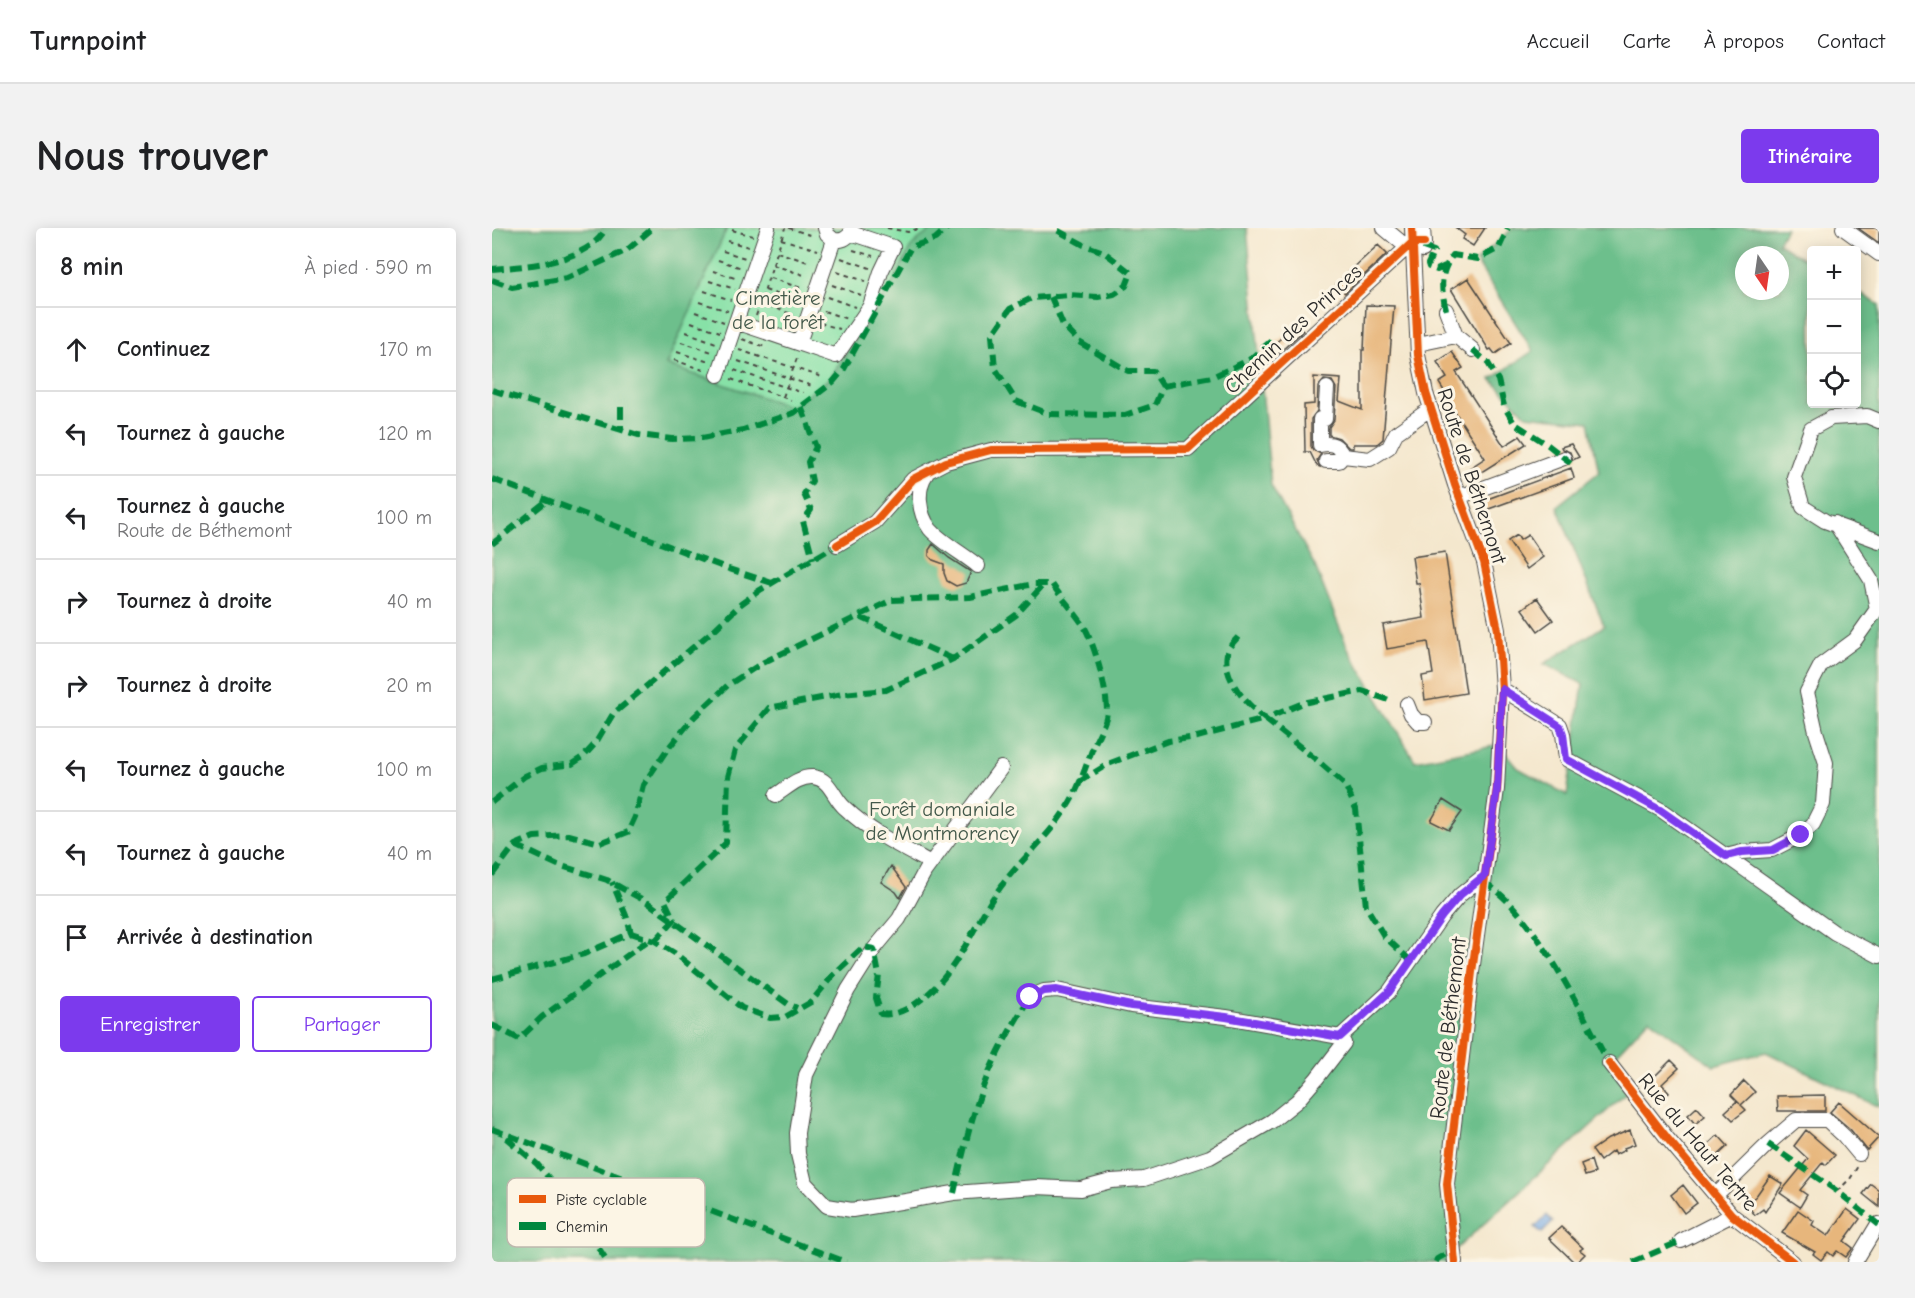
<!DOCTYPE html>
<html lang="fr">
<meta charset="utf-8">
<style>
body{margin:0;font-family:"Comic Neue",sans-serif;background:#f2f2f2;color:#202124}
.controls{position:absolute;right:18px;top:18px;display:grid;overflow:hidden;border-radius:6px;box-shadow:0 3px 15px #0003}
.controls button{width:54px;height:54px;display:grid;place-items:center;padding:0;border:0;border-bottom:2px solid #e0e0e0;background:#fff;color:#202124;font:30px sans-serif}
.compass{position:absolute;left:1243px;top:18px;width:54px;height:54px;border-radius:50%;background:#fff;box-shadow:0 3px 15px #0003;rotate:167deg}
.stop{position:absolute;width:18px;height:18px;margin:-14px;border:4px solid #7c3aed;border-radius:50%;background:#fff}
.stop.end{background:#7c3aed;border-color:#fff;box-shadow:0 2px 6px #0008}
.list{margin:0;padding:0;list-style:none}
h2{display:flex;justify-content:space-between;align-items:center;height:78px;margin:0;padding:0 24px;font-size:26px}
h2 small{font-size:20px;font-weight:400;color:#757577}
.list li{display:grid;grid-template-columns:39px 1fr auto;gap:18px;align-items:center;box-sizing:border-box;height:84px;padding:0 24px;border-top:2px solid #e0e0e0}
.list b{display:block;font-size:22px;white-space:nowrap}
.list p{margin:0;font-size:20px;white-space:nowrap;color:#757577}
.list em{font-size:20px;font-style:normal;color:#757577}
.actions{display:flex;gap:12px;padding:18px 24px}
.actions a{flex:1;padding:14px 0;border:2px solid #7c3aed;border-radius:6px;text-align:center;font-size:21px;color:#7c3aed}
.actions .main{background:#7c3aed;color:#fff}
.icon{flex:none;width:33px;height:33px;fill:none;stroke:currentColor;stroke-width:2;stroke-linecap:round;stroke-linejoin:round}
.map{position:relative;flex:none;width:1387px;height:1034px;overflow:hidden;border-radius:6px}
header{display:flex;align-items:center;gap:36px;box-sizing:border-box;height:84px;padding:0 30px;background:#fff;border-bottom:2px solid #e0e0e0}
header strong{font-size:28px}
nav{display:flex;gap:33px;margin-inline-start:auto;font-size:21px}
.intro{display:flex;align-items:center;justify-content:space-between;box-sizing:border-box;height:144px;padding:0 36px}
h1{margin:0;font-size:42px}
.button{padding:15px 27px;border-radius:6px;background:#7c3aed;color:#fff;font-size:21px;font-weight:700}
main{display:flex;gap:36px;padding:0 36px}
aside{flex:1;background:#fff;border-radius:6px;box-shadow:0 3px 15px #0003}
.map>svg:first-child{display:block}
.green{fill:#87e1a7;stroke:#598669;stroke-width:1.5}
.forest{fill:#6dbf8c;stroke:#4c755c;stroke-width:1.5;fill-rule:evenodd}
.water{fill:#79abe5;stroke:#526b88;stroke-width:1.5}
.building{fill:#e7b67c}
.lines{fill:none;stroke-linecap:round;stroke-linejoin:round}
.minor-casing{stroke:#494743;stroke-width:16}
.path{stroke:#494743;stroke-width:2;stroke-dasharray:4.5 4.5;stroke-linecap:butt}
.minor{stroke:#fff;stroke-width:14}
.quiet{stroke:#00873e;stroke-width:6;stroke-dasharray:12 6;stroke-linecap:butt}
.cycleway-casing{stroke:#fcf5e5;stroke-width:11}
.cycleway{stroke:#e8590c;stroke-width:8}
.route{stroke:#7c3aed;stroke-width:8}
.labels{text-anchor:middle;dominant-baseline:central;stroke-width:6;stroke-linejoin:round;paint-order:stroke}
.park-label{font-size:21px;fill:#42584a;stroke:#fcf5e5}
.street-label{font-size:21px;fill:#2b2b2b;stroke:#fcf5e5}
.key{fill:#fcf5e5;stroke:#bdb8ad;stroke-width:1.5}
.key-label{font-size:16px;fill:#2b2b2b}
</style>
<header>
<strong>Turnpoint</strong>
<nav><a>Accueil</a><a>Carte</a><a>À propos</a><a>Contact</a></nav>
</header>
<div class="intro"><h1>Nous trouver</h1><a class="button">Itinéraire</a></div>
<main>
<aside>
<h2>8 min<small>À pied · 590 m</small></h2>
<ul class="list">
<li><svg class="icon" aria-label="ahead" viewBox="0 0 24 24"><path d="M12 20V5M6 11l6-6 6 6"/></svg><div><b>Continuez</b></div><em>170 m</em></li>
<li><svg class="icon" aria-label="left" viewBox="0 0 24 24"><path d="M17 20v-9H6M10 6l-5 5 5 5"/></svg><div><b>Tournez à gauche</b></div><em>120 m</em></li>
<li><svg class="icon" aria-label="left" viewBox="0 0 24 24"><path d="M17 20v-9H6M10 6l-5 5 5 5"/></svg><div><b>Tournez à gauche</b><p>Route de Béthemont</p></div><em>100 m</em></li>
<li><svg class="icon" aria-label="right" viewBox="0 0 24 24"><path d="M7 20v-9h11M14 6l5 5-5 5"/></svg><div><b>Tournez à droite</b></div><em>40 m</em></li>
<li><svg class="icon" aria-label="right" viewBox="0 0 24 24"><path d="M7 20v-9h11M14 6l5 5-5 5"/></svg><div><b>Tournez à droite</b></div><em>20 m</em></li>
<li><svg class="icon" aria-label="left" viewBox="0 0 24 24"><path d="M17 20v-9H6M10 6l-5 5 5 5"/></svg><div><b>Tournez à gauche</b></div><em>100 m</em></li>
<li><svg class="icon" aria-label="left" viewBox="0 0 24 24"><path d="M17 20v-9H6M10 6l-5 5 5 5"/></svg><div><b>Tournez à gauche</b></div><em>40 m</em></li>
<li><svg class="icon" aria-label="arrive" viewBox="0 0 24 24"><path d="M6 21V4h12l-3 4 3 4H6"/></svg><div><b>Arrivée à destination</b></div></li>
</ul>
<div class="actions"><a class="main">Enregistrer</a><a>Partager</a></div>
</aside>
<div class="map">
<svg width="1387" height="1034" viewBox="0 0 1387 1034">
<rect width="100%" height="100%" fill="#fcf5e5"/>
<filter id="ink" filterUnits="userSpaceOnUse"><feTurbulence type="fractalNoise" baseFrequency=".0167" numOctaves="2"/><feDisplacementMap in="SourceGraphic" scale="12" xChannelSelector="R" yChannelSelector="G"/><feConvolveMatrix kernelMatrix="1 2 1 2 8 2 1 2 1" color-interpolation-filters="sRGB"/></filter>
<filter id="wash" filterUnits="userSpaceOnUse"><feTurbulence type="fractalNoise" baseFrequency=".008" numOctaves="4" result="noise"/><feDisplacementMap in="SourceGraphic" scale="24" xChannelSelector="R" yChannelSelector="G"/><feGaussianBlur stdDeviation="1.35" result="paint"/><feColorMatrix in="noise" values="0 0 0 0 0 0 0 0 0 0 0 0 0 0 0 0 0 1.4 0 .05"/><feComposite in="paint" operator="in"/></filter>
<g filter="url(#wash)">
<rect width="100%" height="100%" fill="#f4e7cd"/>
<path class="green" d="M235,0H443L419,19L400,56L338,150L299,180L174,137Z"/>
<path class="forest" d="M0,0H235L174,137L299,179L338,150L400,56L419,19L427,11L443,0H755L779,257L823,338L856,421L923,533L1007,517L1026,540L1075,567L1091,456L1052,436L1112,398L1065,278L1107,244L1097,194L1034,187L999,151L1041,123L984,33L1021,0H1294L1286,15L1319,35L1320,176H1364L1365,63L1387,77V879L1274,824L1222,838L1157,791L1118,833L1138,862L961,1024L963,1034H0ZM1252,27H1288V63H1252Z"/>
<path class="water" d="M1055,987L1061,994L1050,1005L1043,999Z"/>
<g id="blocks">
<path class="building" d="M964,0H993L981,18L970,11L973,7Z
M1366,0H1387V15Z
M886,17L895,26L853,65L844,56Z
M976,50L1019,115L1003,126L999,121L997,122L959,61Z
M874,77L902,78L891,211L885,216H861V220H857L847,210L837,207V199L842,192L844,160L840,153L832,152L826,159L825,183L819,191V218L821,222L829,226L825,232L828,239L825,238L818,224H813L812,177L822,176V149L849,151L847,173L870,182V122H872Z
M804,97L811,103L779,132L772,125Z
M960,124L971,140L964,144L1012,218L1028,208L1034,216L983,248L978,240L993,230L952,167L954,166L947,155L955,150L945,134Z
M1079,216L1087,229L1081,232L1078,224L1070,221L1069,219Z
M1079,240L1082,250L994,282L990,273Z
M1025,307L1028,312L1036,307L1051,329L1035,341L1016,313Z
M441,316L457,330L479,344L474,355L464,358L455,353L452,345V336L441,332L437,328V322Z
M953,324L974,465L933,472L930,448L941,446L936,414L895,421L891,397L932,390L927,355H924L920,329Z
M1045,370L1061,392L1046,403L1030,381Z
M951,572L970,584L957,602L939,593Z
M399,638L414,659L408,670L404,664L389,654Z
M1179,832L1187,840L1170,856L1177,865L1169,872L1153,852L1161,846L1163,848Z
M1252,853L1263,864L1249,877L1254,882L1241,892L1233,884L1245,873L1248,876L1239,867Z
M1333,867V883H1286L1285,868Z
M1347,874L1387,909L1375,922L1358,901L1338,884Z
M1205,879L1213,888L1203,896L1196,887Z
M1138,902L1143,916L1132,920L1133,922L1123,927L1121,923L1108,933L1100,922L1116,911Z
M1314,902L1343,927L1334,937L1331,934L1308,962L1315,967L1308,979L1288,965L1316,931L1302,918Z
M1226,907L1236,918L1220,933L1210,922Z
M1099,932L1103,945L1093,948L1089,936Z
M1278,948L1291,956L1273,984L1271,981L1263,987L1254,976L1264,968Z
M1379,956L1387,962V979L1371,966Z
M1191,957L1205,975L1192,985L1179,967Z
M1355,981L1368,991L1352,1013L1361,1020L1354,1029L1345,1023L1341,1028L1336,1024L1329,1032L1321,1026L1323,1024L1290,1005L1306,982L1322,993L1320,997L1336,1008Z
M1069,999L1091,1020L1088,1022L1093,1026L1085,1034H1082L1057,1010Z"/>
</g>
</g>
<g filter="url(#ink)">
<use href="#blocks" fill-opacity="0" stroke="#494743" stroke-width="1.5"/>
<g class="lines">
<defs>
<path id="minor" d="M333,0L335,6L342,12
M892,0L922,25
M920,0L926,127L934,165L963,257L992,334L1006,402L1010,461L1005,561L980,744L955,956L963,1034
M1351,0L1387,26
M931,22L932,15L931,0
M954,82L964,108
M244,94L344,128L378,78L389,44L401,19L359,5
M307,115L342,12C350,13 354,11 359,5V0
M926,116L964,108L981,122
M226,147L276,0
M835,160L833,191H828V217C840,214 846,217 851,228L878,231L897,219L904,205L938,181
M1387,193L1375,188L1339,190L1319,201L1302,249L1311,279L1333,293L1387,313
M834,233H847L851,228
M435,245C424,260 426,285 438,301C448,313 474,328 486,338
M967,269L1072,230
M345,317L383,294L421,251L454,234L499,222L696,221L920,15H932
M1010,461L1068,497L1071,506L1074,531L1169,582L1343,705L1387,728
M915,476L919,486L926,494H933
M509,540L433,643L407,691L382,721L356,762L314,847L305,905L306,926L313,955L335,978L360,982L462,965L544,959L589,961L619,953L652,951L718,929L780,893L805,873L825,850L852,815L848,809L734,789L639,778L565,762L552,763L538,769
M284,567C295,560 307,548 321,549C339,551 341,570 353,580C378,604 409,619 439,635
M1234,628L1250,624L1280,622L1309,607L1321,596L1331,576L1334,535L1324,504L1315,464L1329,437L1363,412L1385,381L1379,352L1343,295
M848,809L897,764L950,688L968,667L993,647
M1117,835L1175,910L1240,987L1301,1034
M1224,967L1276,916L1304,892H1335L1352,908L1367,926
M1189,1013L1240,987
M1363,1034L1386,996"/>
</defs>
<use href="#minor" class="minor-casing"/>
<path class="path" d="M297,0L321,8
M395,0L416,4L428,0
M240,2L261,8
M289,11L326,22
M235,13L257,19
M361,22L381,28
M231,23L253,30
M285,24L319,35
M349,30L378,40
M226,32L250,40
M281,37L315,48
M221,43L246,51
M345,44L373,53
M278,50L312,61
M217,53L243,61
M340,57L369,67
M273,62L307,74
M212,63L239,72
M335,69L363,79
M207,74L236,83
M268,75L302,87
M332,83L355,91
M203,84L232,94
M264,88L293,0
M199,94L228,104
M328,95L348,101
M194,104L224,115
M250,111L273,119
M189,114L220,124
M247,122L330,149
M185,124L217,134
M182,132L214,143
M246,133L320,158
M242,142L311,165
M239,151L299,172
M291,169L305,130
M1345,963L1358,951L1366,938"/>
<use href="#minor" class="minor"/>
<path class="quiet" d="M931,19L942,23L936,36L937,39L945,42L953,38
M0,41C35,38 96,35 114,0
M0,52L20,59L75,50L135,22L161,0
M559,69L571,97L587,114L636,143H661L671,158L663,177L633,187L557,186L524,173L503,140L500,107L518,81L540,70L578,67L606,69L622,66L634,58L639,45L612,24L592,17L561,0
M954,82C949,61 947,45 961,27L986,31L1007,20L1016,0
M981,122L996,135L1006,152L1012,178L1022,195L1056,217L1079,235
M671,158L720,149L757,132L779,113
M0,162L146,207L180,211L210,210L251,202L301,185L341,154L352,141L419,19L443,11L455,0
M129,179V202
M309,179C315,192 318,205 324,219L316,234L320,253L312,266L319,282L311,293L321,331
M0,251L237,341L280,355
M0,316L56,272
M368,389L461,431
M746,409C742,414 736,419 735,425C730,451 755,476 773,491L811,475L870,463L897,472
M587,554L616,536L676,513L705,509L773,491L826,533L853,557L864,581L874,678L892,708L919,733
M0,574L33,548L50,540L80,536L92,528L103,516L121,486L223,401L249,376L268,362L345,317
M23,617L66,637L115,652L155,674L296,776L305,780
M0,647L23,617L42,609L77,607L108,615L136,604L143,589L151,557L174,523L202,489L236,457L270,435L400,372L478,369L542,356H560C570,371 584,385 593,400C603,418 615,462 615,483C615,493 606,507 602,517C594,537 587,561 575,579C555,612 524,635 503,667C481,699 467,739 437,765C425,776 406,789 389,786L384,770L387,747L382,721L371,719L342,746L319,774L293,789L278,790L250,780L184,726L163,713L139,705
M992,654C1044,686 1087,782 1117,835
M163,713L182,692L173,673L234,615L236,549L243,522L277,480L350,466L394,462L461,431L524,387L552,356
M0,751L92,726L139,705L135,690L120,654
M0,797L27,811L50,789L158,711
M0,901L354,1034
M14,910L45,936L72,968L116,1034
M1276,916L1345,963L1387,997
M462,965C470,930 478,893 491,859C503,827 520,798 538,769
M78,977L83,963L94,957L130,950
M944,1034L945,1031L954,1026L961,1025
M1141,1034L1189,1013"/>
<defs>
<path id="cycleway" d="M920,0L926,127L934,165L963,257L992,334L1006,402L1010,461L1005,561L980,744L955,956L963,1034
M345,317L383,294L421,251L454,234L499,222L696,221L920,15H932
M1117,835L1175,910L1240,987L1301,1034"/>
</defs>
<use href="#cycleway" class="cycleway-casing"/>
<use href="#cycleway" class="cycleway"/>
</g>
</g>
<g class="lines" filter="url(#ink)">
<path class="route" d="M538,769L552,763L564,762L639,778L734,789L848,809L897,764L950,688L968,667L993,647L1005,561L1010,461L1068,498L1071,506L1074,531L1168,582L1234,628L1250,624L1281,622L1309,607"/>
</g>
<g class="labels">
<g class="park-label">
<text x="286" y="70">Cimetière<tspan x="286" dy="24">de la forêt</tspan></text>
<text x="450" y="581">Forêt domaniale<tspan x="450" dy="24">de Montmorency</tspan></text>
</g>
<g class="street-label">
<text transform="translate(801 101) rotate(-43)">Chemin des Princes</text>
<text transform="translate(980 248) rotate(72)">Route de Béthemont</text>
<text transform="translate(956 800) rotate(-83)">Route de Béthemont</text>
<text transform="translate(1206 914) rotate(50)">Rue du Haut Tertre</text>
</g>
</g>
<rect x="15" y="950" width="198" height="69" rx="9" class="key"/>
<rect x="27" y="967" width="27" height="8" fill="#e8590c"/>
<rect x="27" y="994" width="27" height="8" fill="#00873e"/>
<g class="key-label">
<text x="64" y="977">Piste cyclable</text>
<text x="64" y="1004">Chemin</text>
</g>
</svg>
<div class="controls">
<button>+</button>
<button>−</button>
<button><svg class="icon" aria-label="locate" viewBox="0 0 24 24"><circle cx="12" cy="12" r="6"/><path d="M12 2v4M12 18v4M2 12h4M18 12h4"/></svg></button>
</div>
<svg class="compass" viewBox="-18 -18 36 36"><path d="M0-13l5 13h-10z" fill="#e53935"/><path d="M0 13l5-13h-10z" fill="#757577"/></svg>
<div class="stop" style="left:538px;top:769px"></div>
<div class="stop end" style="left:1309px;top:607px"></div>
</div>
</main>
